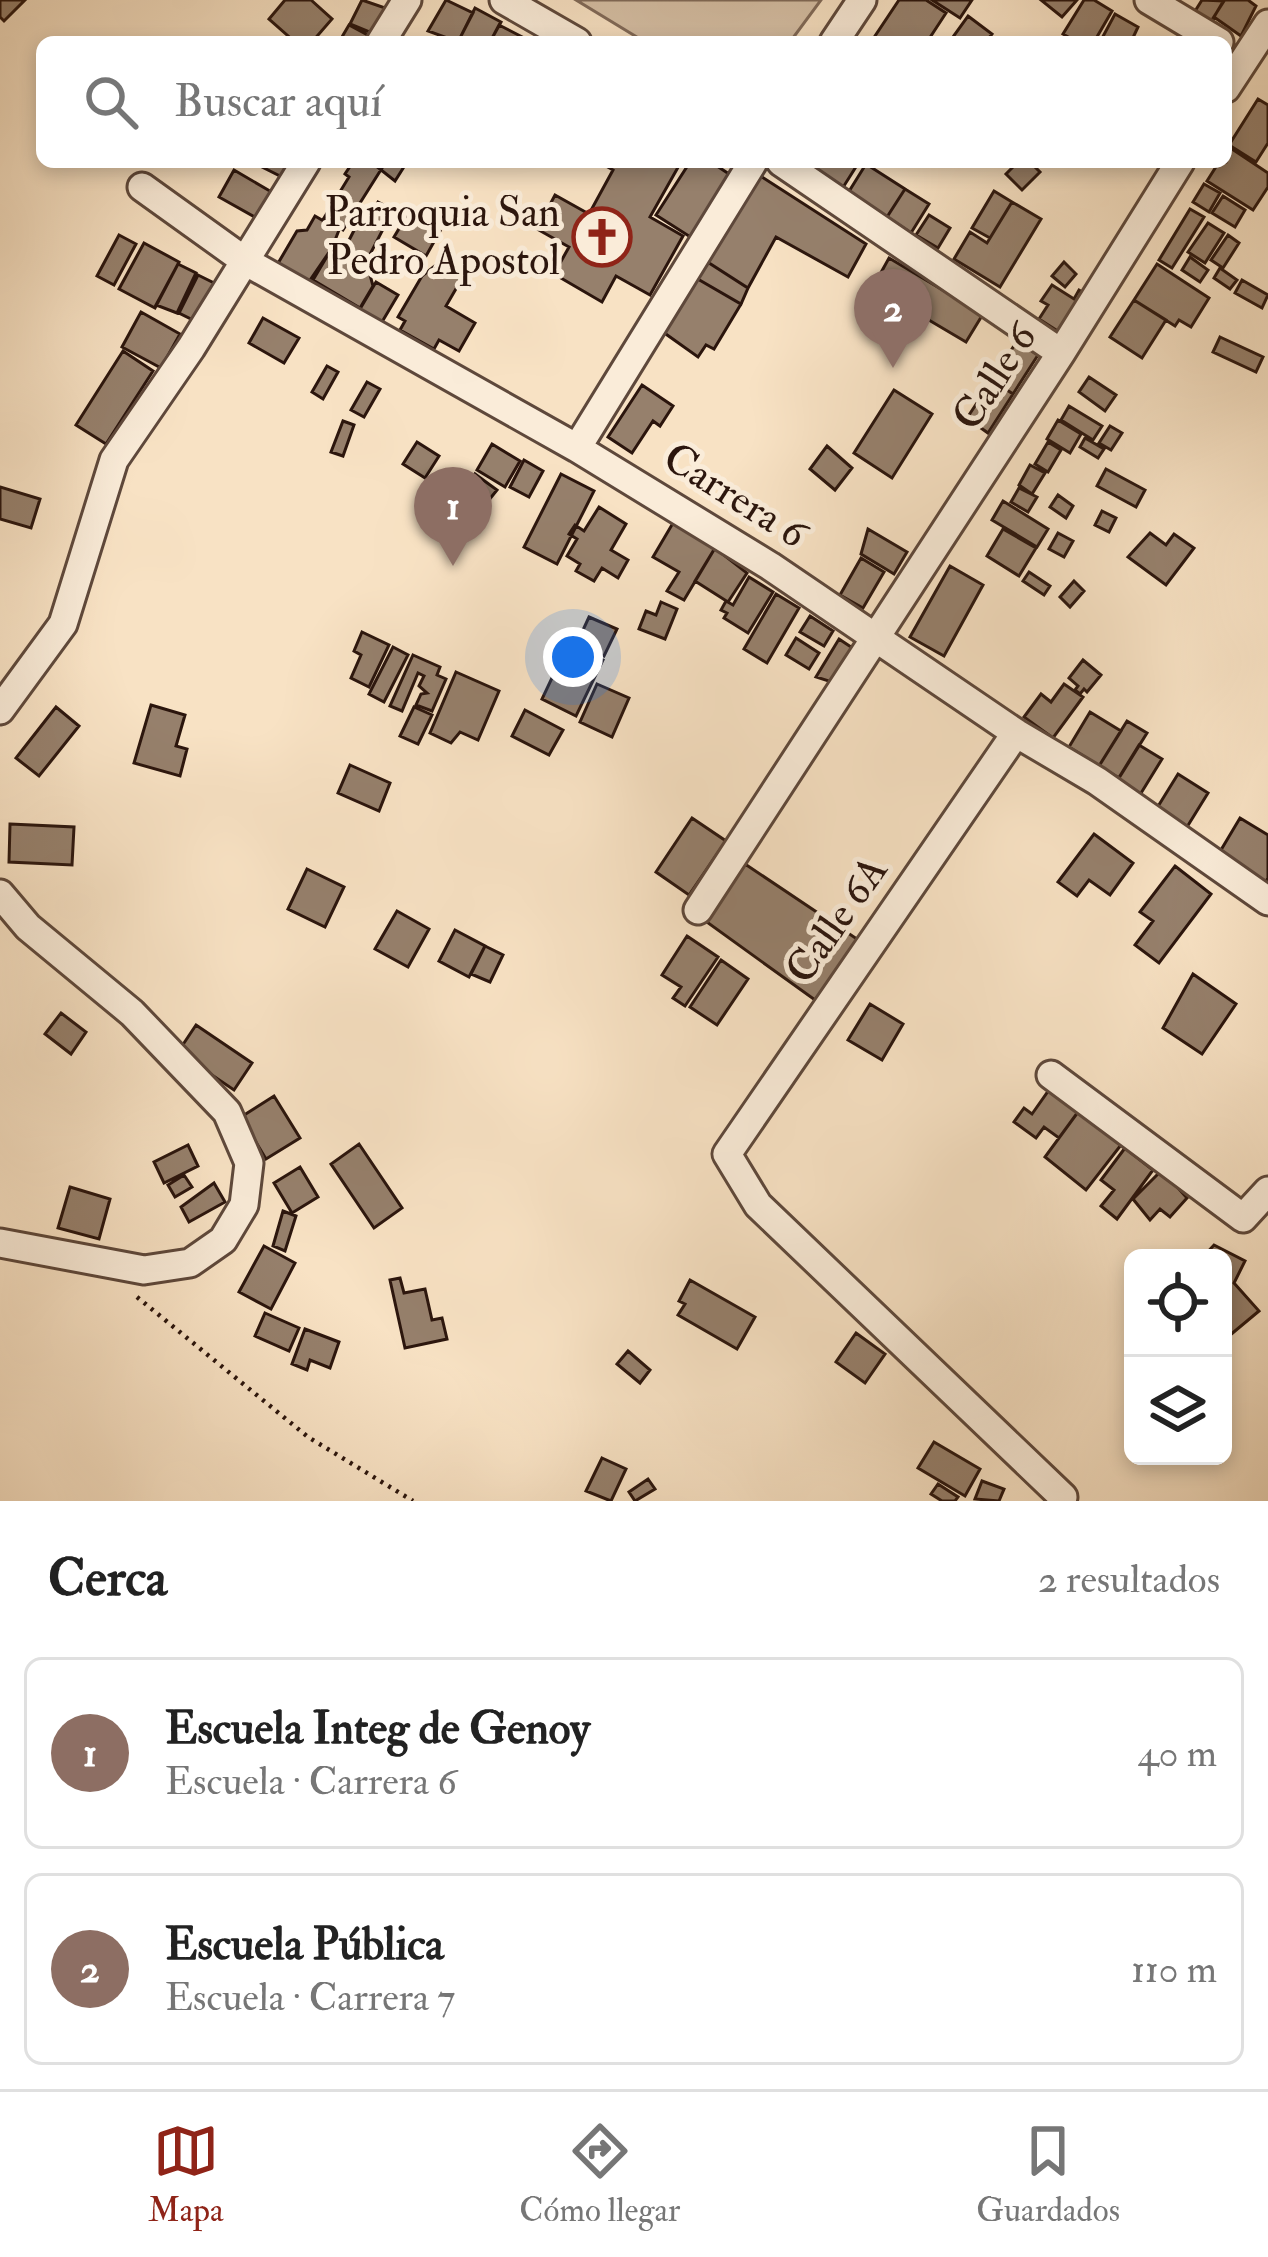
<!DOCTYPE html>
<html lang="es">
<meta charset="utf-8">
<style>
body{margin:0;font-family:"IM FELL Double Pica",serif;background:#f6f6f6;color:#222}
.controls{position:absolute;right:36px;bottom:36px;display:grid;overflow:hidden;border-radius:18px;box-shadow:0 6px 18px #0003}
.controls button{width:108px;height:108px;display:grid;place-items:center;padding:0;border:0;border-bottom:3px solid #e0e0e0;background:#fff;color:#222;font:60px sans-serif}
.you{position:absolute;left:573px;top:657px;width:42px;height:42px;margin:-30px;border:9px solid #fff;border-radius:50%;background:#1a73e8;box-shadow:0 0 0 18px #1a73e833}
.badge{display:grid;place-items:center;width:78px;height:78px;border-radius:50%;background:#8f2418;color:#fff;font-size:39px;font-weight:700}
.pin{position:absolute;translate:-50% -99px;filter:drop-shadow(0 3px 6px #0008)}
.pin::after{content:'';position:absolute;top:63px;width:42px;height:36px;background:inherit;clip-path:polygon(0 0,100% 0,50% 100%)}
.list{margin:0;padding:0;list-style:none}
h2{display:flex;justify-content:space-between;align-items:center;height:156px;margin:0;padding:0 48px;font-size:51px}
h2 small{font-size:39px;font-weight:400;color:#767676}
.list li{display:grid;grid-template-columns:78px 1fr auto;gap:36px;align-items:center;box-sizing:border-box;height:192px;margin:0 24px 24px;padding:0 24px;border:3px solid #e0e0e0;border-radius:18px}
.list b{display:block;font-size:45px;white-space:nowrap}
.list p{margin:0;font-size:39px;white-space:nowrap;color:#767676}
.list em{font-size:39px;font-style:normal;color:#767676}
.icon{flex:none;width:66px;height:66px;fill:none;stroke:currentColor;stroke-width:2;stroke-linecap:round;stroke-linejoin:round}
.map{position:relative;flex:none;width:1268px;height:1501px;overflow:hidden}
.search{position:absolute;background:#fff;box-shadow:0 6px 18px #0003;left:36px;right:36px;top:36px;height:132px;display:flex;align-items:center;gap:30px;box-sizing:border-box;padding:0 42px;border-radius:18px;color:#767676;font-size:45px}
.sheet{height:588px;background:#fff}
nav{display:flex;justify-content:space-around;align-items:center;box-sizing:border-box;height:168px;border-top:3px solid #e0e0e0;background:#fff;font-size:33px;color:#767676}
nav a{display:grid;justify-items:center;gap:6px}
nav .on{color:#8f2418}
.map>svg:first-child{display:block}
.green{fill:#d5bfa5;stroke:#806a59;stroke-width:3}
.building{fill:#96806c;stroke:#2b150d;stroke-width:3}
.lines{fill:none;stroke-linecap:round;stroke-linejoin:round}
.minor-casing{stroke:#5e483b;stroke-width:33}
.path{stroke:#2b150d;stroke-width:4.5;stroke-dasharray:3 6;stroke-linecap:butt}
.minor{stroke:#faecd9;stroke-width:27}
.labels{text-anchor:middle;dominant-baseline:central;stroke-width:10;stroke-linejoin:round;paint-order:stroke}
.poi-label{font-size:42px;fill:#2b150d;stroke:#faecd9;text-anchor:end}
.street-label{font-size:42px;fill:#2b150d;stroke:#faecd9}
</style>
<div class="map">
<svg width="1268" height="1501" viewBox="0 0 1268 1501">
<rect width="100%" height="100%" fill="#f8e2c4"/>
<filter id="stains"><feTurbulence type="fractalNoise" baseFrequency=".00167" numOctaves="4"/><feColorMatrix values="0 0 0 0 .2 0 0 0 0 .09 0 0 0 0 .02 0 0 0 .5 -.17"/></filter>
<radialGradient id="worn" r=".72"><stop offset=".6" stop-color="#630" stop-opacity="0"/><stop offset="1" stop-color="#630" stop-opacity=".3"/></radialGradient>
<path class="green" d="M576,0H821L790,42H645Z"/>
<path class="building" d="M0,0H25L4,21L0,17Z
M285,0H311L332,19L312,42H295L269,19Z
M362,0L394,11L379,36L350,24Z
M446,0L473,13L458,42L428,31Z
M899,0H926L946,13L927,42H871Z
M932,0H972L960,18Z
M1041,0H1077L1062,17Z
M1084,0H1094L1112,11L1094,42H1077L1063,34Z
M1202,0L1224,1L1208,26L1192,16Z
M1248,0L1256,6L1241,36L1214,17L1224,0Z
M475,8L501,22L490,42H458Z
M1115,14L1138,27L1131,42H1100Z
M968,16L992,34L986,42L950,41Z
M349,25L377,40L376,42H339Z
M499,25L532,42H490Z
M1258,99L1268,105V143L1256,162L1229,145Z
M1229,147L1268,173V187L1253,210L1207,181L1219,162H1226Z
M260,162H303L292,182L258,165Z
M353,162H371L382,168L343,230L324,218L349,177L345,174Z
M371,162H407L395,181Z
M599,162H681L650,217L683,236L650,295L616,276L602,302L554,274L569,247L537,229L555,195L589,214L613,170Z
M690,162H711L732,176L692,238L656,215Z
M802,162H859L842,189Z
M1018,162H1030L1040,172L1022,190L1006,174Z
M866,164L905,189L887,217L848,193Z
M234,170L275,194L260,220L219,197Z
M759,175L866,244L848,277L776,237L748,288L706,261Z
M1204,184L1220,193L1209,212L1193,202Z
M905,189L929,204L911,233L887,217Z
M994,191L1012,202L990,238L972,228Z
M1223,196L1245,210L1235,227L1212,213Z
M378,202L393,210L365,264L343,252L365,209L375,208Z
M1012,202L1041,219L1000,287L954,259L970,232L987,243Z
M1190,209L1204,217L1172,268L1159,260Z
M409,212L440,231L426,256L394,237Z
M929,215L950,228L938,248L916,235Z
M315,216L339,230L332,248L308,283L277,265L297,231L307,230Z
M1208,223L1224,233L1205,263L1188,252Z
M119,235L136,244L114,285L97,276Z
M1228,235L1239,243L1223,268L1211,260Z
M144,243L179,262L155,308L119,289Z
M332,248L369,271L373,286L360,308L313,280Z
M1190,257L1208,270L1200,282L1182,270Z
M889,258L983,314L966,342L873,287Z
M441,261L464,275L446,306L475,323L459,351L439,340L434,349L400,330L405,321L398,317L422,276Z
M706,261L748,288L741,304L696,278Z
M1064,262L1076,274L1065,287L1052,276Z
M178,264L196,273L177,313L156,305Z
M1157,264L1209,298L1191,327L1179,320L1175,326L1134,300Z
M1220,268L1237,280L1230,289L1214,278Z
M198,275L222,287L203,325L179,313Z
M696,278L741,304L714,349L706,345L698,357L663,332Z
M1242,280L1268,295L1262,308L1235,293Z
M376,282L398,295L379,327L357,314Z
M1052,285L1074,299L1079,290L1092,298L1067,337L1039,319L1048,305L1041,301Z
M1134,300L1166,320L1142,358L1110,337Z
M141,312L180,334L161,368L122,347Z
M263,318L299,338L284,363L249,343Z
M1220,337L1263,357L1256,372L1213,352Z
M1017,341L1038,355L1013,394L992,380Z
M123,351L153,371L106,444L76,425Z
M327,366L338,372L323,399L312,392Z
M1089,377L1116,395L1105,411L1079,392Z
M992,380L1013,394L988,433L967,418Z
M367,382L380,389L364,417L351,410Z
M642,385L673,406L660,426L653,421L632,453L608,437Z
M894,390L932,414L892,478L854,453Z
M1069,406L1102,426L1093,440L1061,420Z
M1058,420L1081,434L1070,453L1047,439Z
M343,421L354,425L343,456L331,452Z
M1110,426L1122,433L1111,450L1099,443Z
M1085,438L1104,449L1098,458L1080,447Z
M417,442L439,456L425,478L403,464Z
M1048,442L1061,450L1048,472L1035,464Z
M492,444L520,461L505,487L477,470Z
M827,446L852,468L835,490L810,469Z
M524,460L543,471L529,497L510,487Z
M1030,465L1045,473L1032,494L1019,485Z
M1106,469L1145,490L1136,507L1097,486Z
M475,474L497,490L459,537L443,525Z
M561,474L594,491L557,564L524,547Z
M0,487L40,499L31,528L0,519Z
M1019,488L1037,497L1028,512L1011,502Z
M1058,495L1073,506L1066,518L1050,507Z
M1003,501L1048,529L1037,547L992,520Z
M599,507L626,524L611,550L628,560L618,578L602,568L594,581L576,571L580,564L567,556L577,539L569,534L575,525L584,531Z
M1102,511L1116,518L1109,532L1095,525Z
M673,523L715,548L684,600L667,591L679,572L653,557Z
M868,529L907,552L894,574L861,554Z
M1003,529L1036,548L1019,576L987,556Z
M1058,533L1073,541L1064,557L1049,549Z
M1150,533L1166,545L1174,534L1194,548L1166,585L1128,557Z
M715,548L747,573L728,602L695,581Z
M861,558L884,572L863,608L840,595Z
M950,566L983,585L944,656L910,637Z
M1029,572L1050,586L1044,595L1023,581Z
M749,577L773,592L748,633L724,618L727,613L721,610L726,601L733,605Z
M1074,581L1084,591L1070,607L1060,597Z
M776,594L799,608L767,663L744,649Z
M661,602L677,609L665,639L639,629L646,611L656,615Z
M810,616L833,631L824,646L800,632Z
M589,617L617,629L604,656L577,643Z
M362,632L389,645L369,687L351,678L361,655L354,651Z
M796,638L819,653L809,669L786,655Z
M839,639L857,651L838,684L816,677Z
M568,644L603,660L576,716L542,699Z
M393,647L408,655L384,702L369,694Z
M413,655L440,667L437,675L446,679L432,711L416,705L421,694L427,693L419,686L424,676L418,673L402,711L390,706Z
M1083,660L1101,675L1087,692L1084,689L1080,694L1075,690L1078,686L1069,678Z
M456,672L499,691L478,740L460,732L451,743L430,733Z
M597,684L629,698L612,737L580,722Z
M1064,684L1083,697L1053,738L1024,717L1041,694L1051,702Z
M151,705L185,715L176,746L187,749L180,776L134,763Z
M56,707L79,726L39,776L16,758Z
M414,707L432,715L418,744L400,736Z
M525,710L563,730L549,755L512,736Z
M1090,712L1121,731L1099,766L1069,747Z
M1127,721L1147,733L1119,778L1099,766Z
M1139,745L1162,759L1138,798L1115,784Z
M350,765L390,783L379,811L338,793Z
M1178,774L1208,793L1187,827L1157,808Z
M692,818L726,841L689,895L656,872Z
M1240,818L1268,835V878L1262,888L1215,860Z
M10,824L74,827L72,865L9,862Z
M1094,834L1133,863L1110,895L1089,880L1077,896L1058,882Z
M745,864L860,941L815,1000L704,920Z
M1175,866L1211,894L1159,963L1135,945L1153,921L1140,912Z
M307,869L344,887L325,927L288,909Z
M397,911L429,929L408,967L375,949Z
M455,930L485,946L469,977L439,961Z
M687,936L718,957L685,1006L673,998L681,987L662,975Z
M485,946L503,955L490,982L471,974Z
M721,960L748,979L717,1025L690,1007Z
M1193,974L1236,1004L1202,1054L1163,1028Z
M870,1004L903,1024L882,1060L848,1040Z
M61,1013L86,1032L71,1054L45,1034Z
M196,1025L252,1063L234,1090L178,1052Z
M1049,1090L1078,1112L1059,1138L1044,1127L1036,1138L1014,1122L1024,1108L1032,1114Z
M274,1096L300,1138L266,1159L241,1117Z
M1078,1112L1121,1145L1086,1190L1045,1157Z
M359,1144L402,1208L374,1228L331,1164Z
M188,1145L198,1166L164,1183L154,1162Z
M1125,1148L1153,1170L1117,1219L1101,1206L1114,1190L1101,1180Z
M300,1167L318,1197L292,1213L274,1183Z
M1162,1170L1187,1198L1170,1217L1160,1209L1150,1220L1133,1199Z
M184,1175L192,1187L175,1197L168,1185Z
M214,1183L225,1202L189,1222L181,1207Z
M70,1187L110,1199L99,1239L58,1228Z
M283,1211L296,1216L285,1251L273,1246Z
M1214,1245L1245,1261L1234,1283L1259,1311L1223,1341V1258H1202Z
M264,1246L295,1263L271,1309L239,1292Z
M400,1278L404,1293L425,1289L432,1320L442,1318L447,1339L405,1348L390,1280Z
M690,1280L755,1317L737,1349L678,1315L685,1304L679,1301Z
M265,1313L299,1328L289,1351L255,1336Z
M305,1329L339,1342L330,1368L310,1360L307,1370L292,1364Z
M856,1333L885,1354L865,1383L836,1362Z
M628,1351L650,1370L640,1383L617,1364Z
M934,1442L980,1469L965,1496L918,1468Z
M602,1458L626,1469L611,1501L586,1491Z
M648,1479L655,1489L635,1501L629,1492Z
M982,1481L1004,1489L999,1501L975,1499Z
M938,1484L958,1497L955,1501H942L931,1494Z"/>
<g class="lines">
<defs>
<path id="minor" d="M504,0L577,42
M1149,0L1219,42
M381,42L407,0
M834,42L862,0
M1226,88L1268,24
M781,162L1061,353
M142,187L245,261L577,448L770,566L1016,733L1097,781L1268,901
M577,448L753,162
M0,710L63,624L114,460L191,348L306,162
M1016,733L727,1154L758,1205L1063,1497
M0,894L28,927L132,1013L227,1112L249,1163L244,1205L223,1240L190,1263L144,1270L0,1243
M698,910L1061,353L1180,162
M1051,1075L1243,1218L1268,1191"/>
</defs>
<use href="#minor" class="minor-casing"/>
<path class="path" d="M137,1297L308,1437L413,1501"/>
<use href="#minor" class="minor"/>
</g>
<defs>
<symbol id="church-ring" viewBox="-11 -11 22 22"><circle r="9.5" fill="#faecd9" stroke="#8f2418" stroke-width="1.5"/><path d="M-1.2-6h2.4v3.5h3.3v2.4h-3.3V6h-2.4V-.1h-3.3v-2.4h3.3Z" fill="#8f2418"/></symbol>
</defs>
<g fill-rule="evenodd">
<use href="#church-ring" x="569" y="204" width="66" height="66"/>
</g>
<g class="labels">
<g class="poi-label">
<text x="560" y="213">Parroquia San<tspan x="560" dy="48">Pedro Apostol</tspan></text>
</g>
<g class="street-label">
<text transform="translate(995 377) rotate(-57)">Calle 6</text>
<text transform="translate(735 496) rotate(32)">Carrera 6</text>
<text transform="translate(837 920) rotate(-55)">Calle 6A</text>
</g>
</g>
<rect width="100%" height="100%" filter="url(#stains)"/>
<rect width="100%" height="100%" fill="url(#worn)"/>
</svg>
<div class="controls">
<button><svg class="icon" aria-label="locate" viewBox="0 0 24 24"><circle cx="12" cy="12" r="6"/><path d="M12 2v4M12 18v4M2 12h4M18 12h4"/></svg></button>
<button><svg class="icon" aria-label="layers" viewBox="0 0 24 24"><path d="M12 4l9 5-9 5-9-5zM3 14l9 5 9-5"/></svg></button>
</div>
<div class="you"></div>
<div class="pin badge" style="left:453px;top:566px;background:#8d6e63">1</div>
<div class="pin badge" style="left:893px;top:368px;background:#8d6e63">2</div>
<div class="search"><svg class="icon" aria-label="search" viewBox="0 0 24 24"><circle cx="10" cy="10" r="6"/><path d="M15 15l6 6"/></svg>Buscar aquí</div>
</div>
<section class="sheet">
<h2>Cerca<small>2 resultados</small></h2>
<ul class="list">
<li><span class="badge" style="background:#8d6e63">1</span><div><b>Escuela Integ de Genoy</b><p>Escuela · Carrera 6</p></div><em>40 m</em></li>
<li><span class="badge" style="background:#8d6e63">2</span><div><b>Escuela Pública</b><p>Escuela · Carrera 7</p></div><em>110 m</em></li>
</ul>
</section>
<nav>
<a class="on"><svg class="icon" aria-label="map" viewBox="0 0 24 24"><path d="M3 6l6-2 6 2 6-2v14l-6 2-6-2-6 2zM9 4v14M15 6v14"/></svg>Mapa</a>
<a><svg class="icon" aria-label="directions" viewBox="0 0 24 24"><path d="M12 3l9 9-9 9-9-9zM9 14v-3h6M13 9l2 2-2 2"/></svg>Cómo llegar</a>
<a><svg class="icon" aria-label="saved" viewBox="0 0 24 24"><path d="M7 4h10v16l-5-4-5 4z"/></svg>Guardados</a>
</nav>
